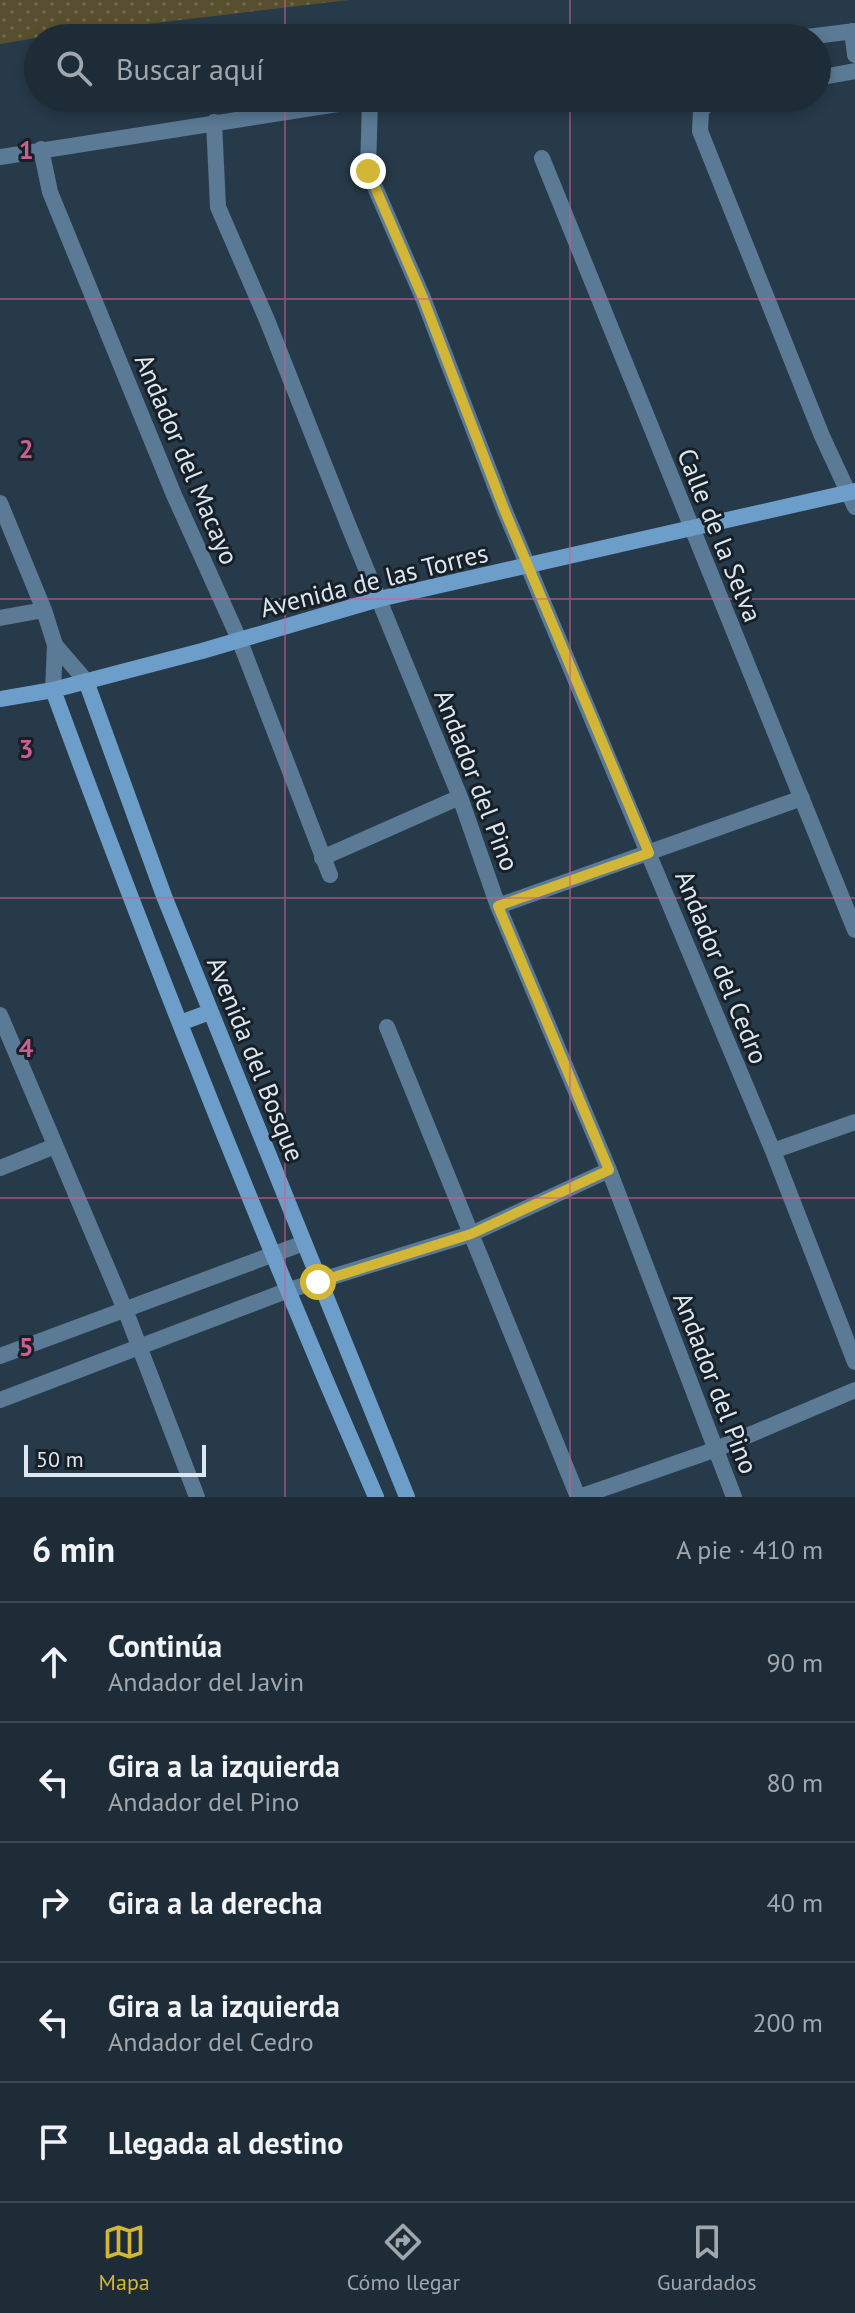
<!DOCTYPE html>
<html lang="es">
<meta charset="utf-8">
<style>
body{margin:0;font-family:"PT Sans",sans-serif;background:#2a3842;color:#f1f3f6}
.scale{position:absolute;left:24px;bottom:20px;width:182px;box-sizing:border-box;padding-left:8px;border:4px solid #dce7f2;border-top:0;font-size:22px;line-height:28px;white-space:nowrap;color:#dce7f2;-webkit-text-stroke:6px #182027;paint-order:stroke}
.stop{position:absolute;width:24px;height:24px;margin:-18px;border:6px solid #d3b635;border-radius:50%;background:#fff}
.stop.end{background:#d3b635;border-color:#fff;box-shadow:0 2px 8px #0008}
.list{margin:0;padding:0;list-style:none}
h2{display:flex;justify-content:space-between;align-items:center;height:104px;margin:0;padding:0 32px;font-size:34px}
h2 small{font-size:26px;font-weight:400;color:#a0a7ad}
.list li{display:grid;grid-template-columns:52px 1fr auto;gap:24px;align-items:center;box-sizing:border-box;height:120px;padding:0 32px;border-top:2px solid #3b4852}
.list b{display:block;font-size:30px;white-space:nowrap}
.list p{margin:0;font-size:26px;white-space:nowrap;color:#a0a7ad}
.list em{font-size:26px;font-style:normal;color:#a0a7ad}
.icon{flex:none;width:44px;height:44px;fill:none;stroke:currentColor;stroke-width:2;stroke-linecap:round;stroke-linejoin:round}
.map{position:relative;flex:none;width:855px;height:1497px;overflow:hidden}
.search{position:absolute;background:#1d2c37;box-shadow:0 4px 12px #0003;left:24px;right:24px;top:24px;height:88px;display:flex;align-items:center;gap:20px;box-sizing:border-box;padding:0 28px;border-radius:44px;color:#a0a7ad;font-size:30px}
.sheet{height:704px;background:#1d2c37}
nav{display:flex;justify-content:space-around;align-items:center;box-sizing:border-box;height:112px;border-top:2px solid #3b4852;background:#1d2c37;font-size:22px;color:#a0a7ad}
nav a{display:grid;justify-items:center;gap:4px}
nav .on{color:#d3b635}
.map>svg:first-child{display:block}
.grass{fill:url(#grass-dots)}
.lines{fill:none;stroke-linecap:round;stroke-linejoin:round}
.street{stroke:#5a7a95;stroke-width:16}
.secondary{stroke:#6c9ec9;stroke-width:16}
.route{stroke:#d3b635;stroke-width:10}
.grid{fill:none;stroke:#cb6090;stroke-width:2;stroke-opacity:0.55}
.labels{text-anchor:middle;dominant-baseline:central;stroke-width:6;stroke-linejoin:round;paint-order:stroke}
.street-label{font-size:26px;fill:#dce7f2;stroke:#182027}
.grid-label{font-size:26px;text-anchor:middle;font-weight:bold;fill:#cb6090;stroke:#182027;stroke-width:6;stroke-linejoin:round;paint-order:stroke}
</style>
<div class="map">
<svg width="855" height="1497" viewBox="0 0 855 1497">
<defs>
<pattern id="grass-dots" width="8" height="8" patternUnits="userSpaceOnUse" patternTransform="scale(2)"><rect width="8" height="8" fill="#574f2e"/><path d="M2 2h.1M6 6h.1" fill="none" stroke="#6f684d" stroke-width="1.8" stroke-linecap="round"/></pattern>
</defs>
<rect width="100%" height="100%" fill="#273a49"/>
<path class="grass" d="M0,0H349L47,36L0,44Z"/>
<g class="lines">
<path class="street" d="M852,31L855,55
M799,38L855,31
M817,78L855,71
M712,98L701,111L700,131L822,436L855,507
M370,99L368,171L423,298L504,509L773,1151L855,1362
M214,122L218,207L267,320L349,527L460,797L498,906L609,1170L734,1497
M41,149L50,192L174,495L239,639L330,875
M0,157L376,98
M542,158L855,930
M0,503L44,610L55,645L53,690
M0,618L44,610
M55,645L86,681
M322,858L460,797
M498,906L802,798
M0,1015L126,1312L197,1497
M387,1027L578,1497
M773,1151L855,1122
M0,1168L55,1146
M0,1356L304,1243
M0,1400L286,1291L471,1234L609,1170
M579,1497L714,1450L855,1390"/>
<path class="secondary" d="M86,681L164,896L407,1497
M53,690C153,962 260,1231 376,1497
M0,699L53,690L202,651L379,599L855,491
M180,1023L210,1012"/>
</g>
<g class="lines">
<path class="route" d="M318,1282L471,1234L609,1170L498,906L649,853L504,509L423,298L368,171"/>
</g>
<path class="grid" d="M285,0V38M570,0V38M285,98V1497M570,98V1497M0,299H855M0,599H855M0,898H855M0,1198H855"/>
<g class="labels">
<g class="street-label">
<text transform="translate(187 459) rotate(67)">Andador del Macayo</text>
<text transform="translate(720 535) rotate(68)">Calle de la Selva</text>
<text transform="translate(374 580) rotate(-14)">Avenida de las Torres</text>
<text transform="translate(477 780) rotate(69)">Andador del Pino</text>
<text transform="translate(722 967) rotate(68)">Andador del Cedro</text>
<text transform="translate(256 1059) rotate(68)">Avenida del Bosque</text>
<text transform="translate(716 1383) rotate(69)">Andador del Pino</text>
</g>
</g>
<g class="grid-label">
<text x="26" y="159">1</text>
<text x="26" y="458">2</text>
<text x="26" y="758">3</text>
<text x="26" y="1057">4</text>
<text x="26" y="1356">5</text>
</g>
</svg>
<div class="scale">50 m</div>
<div class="stop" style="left:318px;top:1282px"></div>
<div class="stop end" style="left:368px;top:171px"></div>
<div class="search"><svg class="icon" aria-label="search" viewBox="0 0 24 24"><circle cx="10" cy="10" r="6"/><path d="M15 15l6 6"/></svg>Buscar aquí</div>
</div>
<section class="sheet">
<h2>6 min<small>A pie · 410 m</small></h2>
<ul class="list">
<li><svg class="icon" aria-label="ahead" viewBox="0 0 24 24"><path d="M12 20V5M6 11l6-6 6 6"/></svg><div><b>Continúa</b><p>Andador del Javin</p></div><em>90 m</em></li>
<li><svg class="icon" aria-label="left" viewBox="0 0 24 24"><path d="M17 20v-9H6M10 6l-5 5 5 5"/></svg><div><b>Gira a la izquierda</b><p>Andador del Pino</p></div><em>80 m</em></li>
<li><svg class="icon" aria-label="right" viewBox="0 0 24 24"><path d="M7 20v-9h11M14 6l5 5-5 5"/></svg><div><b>Gira a la derecha</b></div><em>40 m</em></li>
<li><svg class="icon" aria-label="left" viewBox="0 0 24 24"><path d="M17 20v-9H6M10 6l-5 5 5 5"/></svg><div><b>Gira a la izquierda</b><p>Andador del Cedro</p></div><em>200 m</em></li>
<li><svg class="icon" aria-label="arrive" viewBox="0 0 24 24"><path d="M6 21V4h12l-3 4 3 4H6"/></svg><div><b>Llegada al destino</b></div></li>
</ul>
</section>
<nav>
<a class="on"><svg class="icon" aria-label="map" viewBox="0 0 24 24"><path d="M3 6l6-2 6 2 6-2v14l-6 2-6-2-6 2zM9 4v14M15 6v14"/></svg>Mapa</a>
<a><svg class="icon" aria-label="directions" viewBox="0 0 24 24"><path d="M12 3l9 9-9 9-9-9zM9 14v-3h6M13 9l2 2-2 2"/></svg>Cómo llegar</a>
<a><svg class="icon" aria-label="saved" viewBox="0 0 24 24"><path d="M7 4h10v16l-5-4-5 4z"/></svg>Guardados</a>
</nav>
